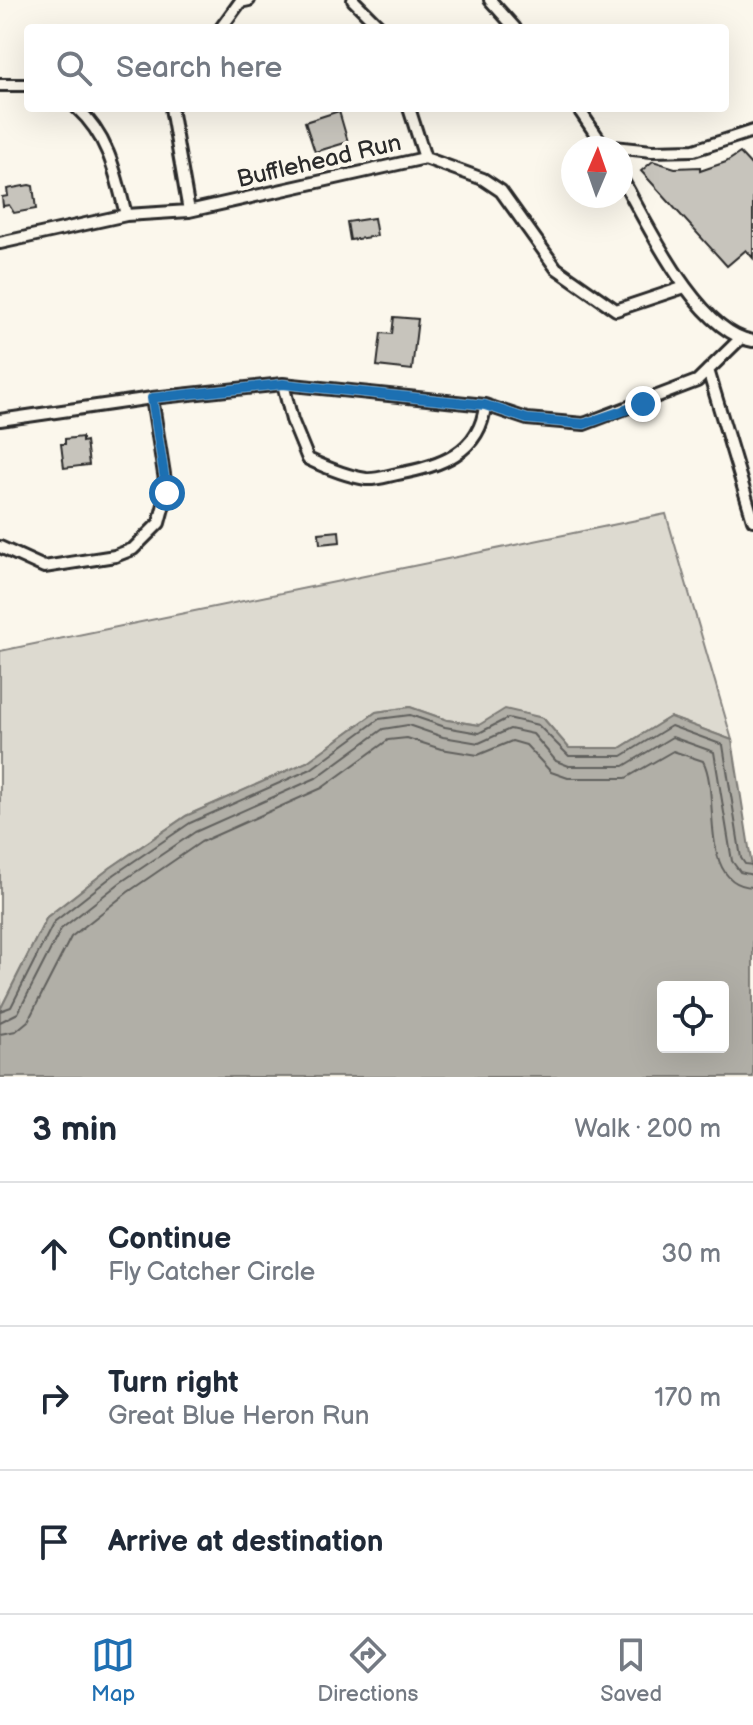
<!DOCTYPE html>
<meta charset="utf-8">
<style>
body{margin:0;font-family:"Balsamiq Sans",sans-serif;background:#f2f2f3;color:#1f2937}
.controls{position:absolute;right:24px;bottom:24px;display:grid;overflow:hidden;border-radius:8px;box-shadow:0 8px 32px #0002}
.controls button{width:72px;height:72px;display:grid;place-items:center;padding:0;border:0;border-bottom:2px solid #e0e1e3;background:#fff;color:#1f2937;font:40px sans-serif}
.compass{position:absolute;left:561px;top:136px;width:72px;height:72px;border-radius:50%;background:#fff;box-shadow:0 8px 32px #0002;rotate:2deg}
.stop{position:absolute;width:24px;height:24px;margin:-18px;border:6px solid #1f6fb2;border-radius:50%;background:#fff}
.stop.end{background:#1f6fb2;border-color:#fff;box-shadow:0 2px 8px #0008}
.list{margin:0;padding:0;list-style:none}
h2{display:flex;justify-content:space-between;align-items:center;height:104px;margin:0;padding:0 32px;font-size:34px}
h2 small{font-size:26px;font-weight:400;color:#747a83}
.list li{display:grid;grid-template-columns:52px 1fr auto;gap:24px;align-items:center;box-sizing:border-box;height:144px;padding:0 32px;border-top:2px solid #e0e1e3}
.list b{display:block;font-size:30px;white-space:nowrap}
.list p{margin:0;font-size:26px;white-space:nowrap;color:#747a83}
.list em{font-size:26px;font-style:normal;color:#747a83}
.icon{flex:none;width:44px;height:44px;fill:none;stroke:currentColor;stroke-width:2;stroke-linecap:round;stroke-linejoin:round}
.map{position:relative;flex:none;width:753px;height:1077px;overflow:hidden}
.search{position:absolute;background:#fff;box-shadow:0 8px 32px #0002;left:24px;right:24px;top:24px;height:88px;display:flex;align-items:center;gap:20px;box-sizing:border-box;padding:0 28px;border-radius:8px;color:#747a83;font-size:30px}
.sheet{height:536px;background:#fff}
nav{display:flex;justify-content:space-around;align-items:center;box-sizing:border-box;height:112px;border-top:2px solid #e0e1e3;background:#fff;font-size:22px;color:#747a83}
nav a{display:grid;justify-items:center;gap:4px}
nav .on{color:#1f6fb2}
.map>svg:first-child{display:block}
.green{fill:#dddad0;stroke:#84827e;stroke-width:2}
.water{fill:#b1afa7;stroke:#7b7a75;stroke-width:2;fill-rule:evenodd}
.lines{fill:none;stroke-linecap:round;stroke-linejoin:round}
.shore{stroke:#61605d;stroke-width:2}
.building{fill:#c7c4bc;stroke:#2b2b2b;stroke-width:2}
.lane-casing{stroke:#2b2b2b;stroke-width:16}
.lane{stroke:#fbf7ec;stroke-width:10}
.route{stroke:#1f6fb2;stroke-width:10}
.labels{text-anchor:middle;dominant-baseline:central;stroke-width:8;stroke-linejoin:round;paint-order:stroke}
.street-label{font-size:24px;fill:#2b2b2b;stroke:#fbf7ec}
</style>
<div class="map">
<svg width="753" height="1077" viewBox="0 0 753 1077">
<rect width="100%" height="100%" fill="#fbf7ec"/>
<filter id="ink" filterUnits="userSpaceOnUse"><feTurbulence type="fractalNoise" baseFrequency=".0125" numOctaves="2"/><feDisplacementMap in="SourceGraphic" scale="16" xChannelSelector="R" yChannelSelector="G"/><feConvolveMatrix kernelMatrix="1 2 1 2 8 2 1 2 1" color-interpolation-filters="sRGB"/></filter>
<g filter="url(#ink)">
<path class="green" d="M666,514L732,740L670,717L620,748H569L543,718L479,725L447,720L410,707L376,712L307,762L186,816L110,868L47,917L0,1010V651Z"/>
<path class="water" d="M410,707L447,720L479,725L505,709L543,718L569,748H620L670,717L732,740L753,873V1077H0V1010L47,917L110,868L186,816L307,762L376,712ZM663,987H723V1047H663Z"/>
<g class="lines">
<path class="shore" d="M0,1011L11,1007L54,922L115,874L190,823L311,769L379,719L410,715L445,727L479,733L508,718L538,725L569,756H622L671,726L723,745L741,858L745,864L753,865
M0,1022L18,1013L61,929L121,882L195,832L316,778L383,729L408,725L443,737L479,743L510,729L533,734L556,761L569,766H624L672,737L714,752L732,861L740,872L753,875
M0,1034L16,1031L28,1021L71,937L128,892L201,842L322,788L388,740L407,738L441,749L478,755L512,741L526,745L551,772L568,778H626L673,751L703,761C721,794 697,885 753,887"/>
</g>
<path class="building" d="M339,111L348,142L315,152L305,122Z
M740,153L753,167V258L746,250L727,266L641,171L653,161L675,168L700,167V171L726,162Z
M29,185L33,186L36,209L14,213L9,205L3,206L2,197L8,196L7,189Z
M374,218L377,236L350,240L347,222Z
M394,317L418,319L412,370L377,366L381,333L392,334Z
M82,437V442L86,441L89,465L64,468L61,444H65V439Z
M339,531L340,542L320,544L319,533Z"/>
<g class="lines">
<defs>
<path id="lane" d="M353,0L381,28
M490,0L515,28
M221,28L240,2L249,0
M0,85H28
M77,108C109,137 116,175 126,215
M171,108L189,211
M409,108L425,158
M578,108L605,148
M604,146L652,151L694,150L753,131
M621,177C647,223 697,332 753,341
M0,243L126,215L189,211L425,158L483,179L501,191L556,268L616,310L682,288
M708,370L753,520
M283,384L292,420L308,459C327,468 346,476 366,479C376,480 387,476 397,474C438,467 481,453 485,405
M0,420L152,398L283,384L485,405L527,419L584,424L697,381L740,339
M0,547L44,567L115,556L133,549L159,523L167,493L152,398"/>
</defs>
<use href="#lane" class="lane-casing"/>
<use href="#lane" class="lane"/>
</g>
</g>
<g class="lines" filter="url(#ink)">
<path class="route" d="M167,493L152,398L283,384L485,405L527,419L584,424L643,404"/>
</g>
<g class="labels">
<g class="street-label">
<text transform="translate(319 161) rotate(-13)">Bufflehead Run</text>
</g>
</g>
</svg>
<div class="controls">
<button><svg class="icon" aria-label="locate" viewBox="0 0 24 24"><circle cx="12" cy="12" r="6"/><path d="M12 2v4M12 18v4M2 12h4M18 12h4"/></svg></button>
</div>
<svg class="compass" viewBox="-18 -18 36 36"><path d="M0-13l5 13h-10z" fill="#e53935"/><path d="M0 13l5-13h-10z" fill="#747a83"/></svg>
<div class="stop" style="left:167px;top:493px"></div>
<div class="stop end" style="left:643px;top:404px"></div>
<div class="search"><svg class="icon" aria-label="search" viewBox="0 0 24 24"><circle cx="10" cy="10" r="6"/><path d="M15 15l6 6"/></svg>Search here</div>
</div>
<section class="sheet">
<h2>3 min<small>Walk · 200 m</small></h2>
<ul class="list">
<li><svg class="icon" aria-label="ahead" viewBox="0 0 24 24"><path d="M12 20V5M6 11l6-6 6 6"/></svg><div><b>Continue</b><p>Fly Catcher Circle</p></div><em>30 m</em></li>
<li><svg class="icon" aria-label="right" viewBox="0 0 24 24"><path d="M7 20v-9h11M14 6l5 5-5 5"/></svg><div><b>Turn right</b><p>Great Blue Heron Run</p></div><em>170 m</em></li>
<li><svg class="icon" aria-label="arrive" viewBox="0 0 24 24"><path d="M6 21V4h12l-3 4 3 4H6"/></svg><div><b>Arrive at destination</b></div></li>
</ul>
</section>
<nav>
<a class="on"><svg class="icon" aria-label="map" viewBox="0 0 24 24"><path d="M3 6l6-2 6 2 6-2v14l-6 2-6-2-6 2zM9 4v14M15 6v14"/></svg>Map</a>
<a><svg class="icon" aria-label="directions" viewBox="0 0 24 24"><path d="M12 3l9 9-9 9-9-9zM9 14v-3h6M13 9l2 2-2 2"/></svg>Directions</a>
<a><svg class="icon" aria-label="saved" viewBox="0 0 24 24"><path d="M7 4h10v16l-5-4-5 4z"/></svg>Saved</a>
</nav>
